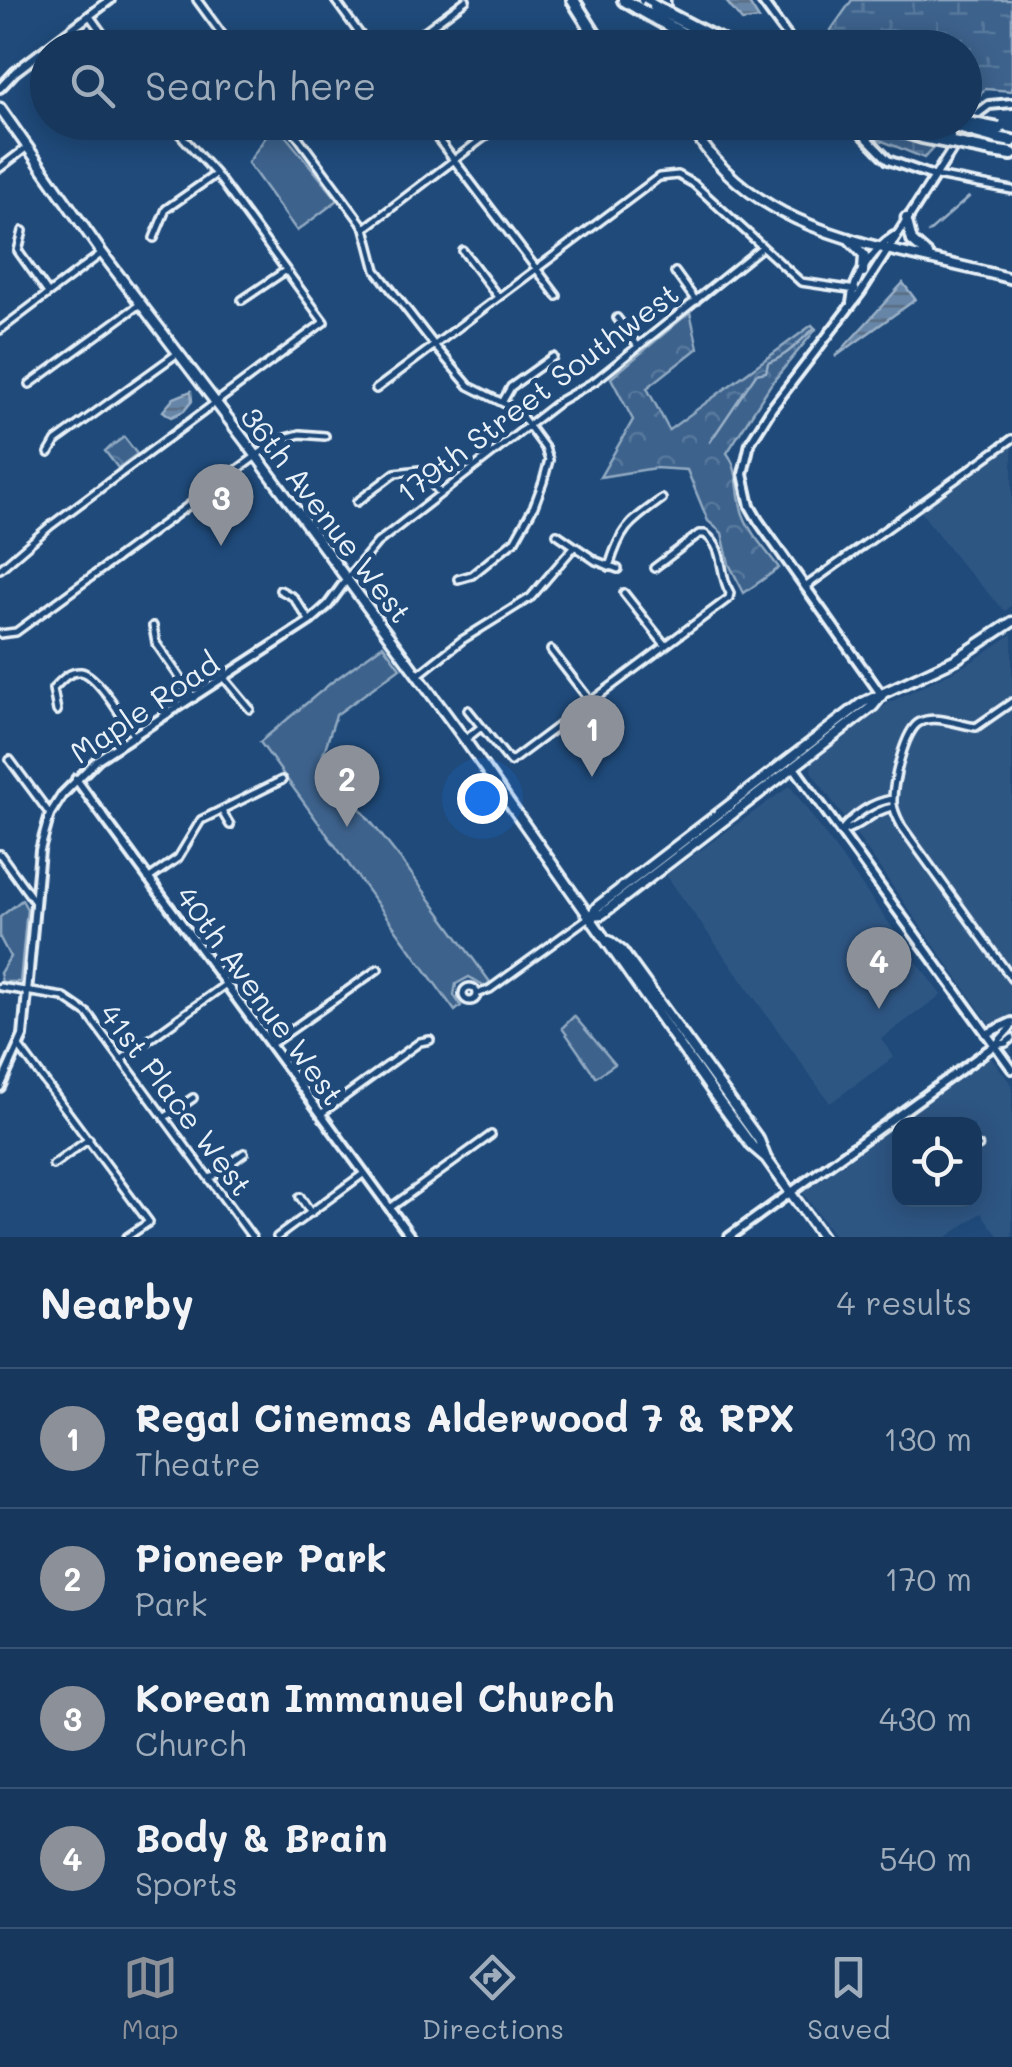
<!DOCTYPE html>
<style>
body{margin:0;font-family:Mali,sans-serif;background:#244365;color:#f1f3f6}
.controls{position:absolute;right:30px;bottom:30px;display:grid;overflow:hidden;border-radius:20px;box-shadow:0 5px 25px #0003}
.controls button{width:90px;height:90px;display:grid;place-items:center;padding:0;border:0;border-bottom:2px solid #365272;background:#17385c;color:#f1f3f6;font:50px sans-serif}
.you{position:absolute;left:482px;top:798px;width:35px;height:35px;margin:-25px;border:8px solid #fff;border-radius:50%;background:#1a73e8;box-shadow:0 0 0 15px #1a73e833}
.badge{display:grid;place-items:center;width:65px;height:65px;border-radius:50%;background:#8c9099;color:#fff;font-size:32px;font-weight:700}
.pin{position:absolute;translate:-50% -82px;filter:drop-shadow(0 2px 5px #0008)}
.pin::after{content:'';position:absolute;top:52px;width:35px;height:30px;background:inherit;clip-path:polygon(0 0,100% 0,50% 100%)}
.list{margin:0;padding:0;list-style:none}
h2{display:flex;justify-content:space-between;align-items:center;height:130px;margin:0;padding:0 40px;font-size:42px}
h2 small{font-size:32px;font-weight:400;color:#9eacbb}
.list li{display:grid;grid-template-columns:65px 1fr auto;gap:30px;align-items:center;box-sizing:border-box;height:140px;padding:0 40px;border-top:2px solid #365272}
.list b{display:block;font-size:38px;white-space:nowrap}
.list p{margin:0;font-size:32px;white-space:nowrap;color:#9eacbb}
.list em{font-size:32px;font-style:normal;color:#9eacbb}
.icon{flex:none;width:55px;height:55px;fill:none;stroke:currentColor;stroke-width:2;stroke-linecap:round;stroke-linejoin:round}
.map{position:relative;flex:none;width:1012px;height:1237px;overflow:hidden}
.search{position:absolute;background:#17385c;box-shadow:0 5px 25px #0003;left:30px;right:30px;top:30px;height:110px;display:flex;align-items:center;gap:25px;box-sizing:border-box;padding:0 35px;border-radius:55px;color:#9eacbb;font-size:38px}
.sheet{height:690px;background:#17385c}
nav{display:flex;justify-content:space-around;align-items:center;box-sizing:border-box;height:140px;border-top:2px solid #365272;background:#17385c;font-size:28px;color:#9eacbb}
nav a{display:grid;justify-items:center;gap:5px}
nav .on{color:#8c9099}
.map>svg:first-child{display:block}
.built{fill:#2e5683;fill-rule:evenodd}
.forest{fill:url(#forest-crowns);stroke:#92aac2;stroke-width:2.5}
.wetland{fill:url(#wetland-marsh);stroke:#92aac2;stroke-width:2.5}
.park{fill:#3c628c;stroke:#92aac2;stroke-width:2.5}
.water{fill:url(#water-rules);stroke:#9ab0c7;stroke-width:2.5}
.lines{fill:none;stroke-linecap:round;stroke-linejoin:round}
.stream{stroke:#9ab0c7;stroke-width:2.5}
.pedestrian-casing{stroke:#e8f1f8;stroke-width:11}
.minor-casing{stroke:#e8f1f8;stroke-width:12}
.tertiary-casing{stroke:#e8f1f8;stroke-width:14}
.secondary-casing{stroke:#e8f1f8;stroke-width:15}
.primary-casing{stroke:#e8f1f8;stroke-width:15}
.motorway-casing{stroke:#e8f1f8;stroke-width:18}
.pedestrian{stroke:#1f4a7a;stroke-width:4}
.minor{stroke:#1f4a7a;stroke-width:5}
.tertiary{stroke:#1f4a7a;stroke-width:6}
.secondary{stroke:#1f4a7a;stroke-width:8}
.primary{stroke:#1f4a7a;stroke-width:8}
.motorway{stroke:#1f4a7a;stroke-width:10}
.motorway-bridge-casing{stroke:#e8f1f8;stroke-width:18;stroke-linecap:butt}
.motorway-bridge{stroke:#1f4a7a;stroke-width:10}
.labels{text-anchor:middle;dominant-baseline:central;stroke-width:10;stroke-linejoin:round;paint-order:stroke}
.street-label{font-size:30px;fill:#e8f1f8;stroke:#1f4a7a}
</style>
<div class="map">
<svg width="1012" height="1237" viewBox="0 0 1012 1237">
<defs>
<pattern id="forest-crowns" width="20" height="18" patternUnits="userSpaceOnUse" patternTransform="scale(2.5)"><rect width="20" height="18" fill="#3c628c"/><path d="M2 6a3 3 0 1 1 6 0M12 15a3 3 0 1 1 6 0" fill="none" stroke="#58799d"/></pattern>
<pattern id="wetland-marsh" width="20" height="14" patternUnits="userSpaceOnUse" patternTransform="scale(2.5)"><rect width="20" height="14" fill="#3c628c"/><path d="M1 5h8M5 5V1M11 12h8M15 12V8" fill="none" stroke="#58799d"/></pattern>
<pattern id="water-rules" width="6" height="5" patternUnits="userSpaceOnUse" patternTransform="scale(2.5)"><rect width="6" height="5" fill="#6685a7"/><path d="M0 2.5h6" fill="none" stroke="#596d82"/></pattern>
</defs>
<rect width="100%" height="100%" fill="#1f4a7a"/>
<filter id="ink" filterUnits="userSpaceOnUse"><feTurbulence type="fractalNoise" baseFrequency=".01" numOctaves="2"/><feDisplacementMap in="SourceGraphic" scale="20" xChannelSelector="R" yChannelSelector="G"/><feConvolveMatrix kernelMatrix="1 2 1 2 8 2 1 2 1" color-interpolation-filters="sRGB"/></filter>
<g filter="url(#ink)">
<path class="built" d="M1012,445V605L1005,611L961,564L921,512Z
M1012,634V1055L811,771L812,761L890,702L970,663Z
M790,786L941,995L881,1039L894,1057L830,1103L666,875Z
M991,1057L1012,1085V1237H999L981,1213L947,1237H835L803,1193ZM900,1124H974V1200H900Z"/>
<path class="forest" d="M690,312L698,348L647,388L669,430L812,325L816,329L771,384L727,453C740,470 736,494 743,514C750,534 767,551 779,568L744,593L729,564L722,533L708,521L687,470L655,468L600,477L633,420L611,378Z
M124,437L137,454L118,468L105,451Z"/>
<path class="wetland" d="M852,0H1012V91L985,89L965,112L964,48L819,47Z
M865,123H956L924,158L875,138Z"/>
<path class="park" d="M275,123L338,200L297,231L248,163Z
M383,645L400,668L336,715L320,764L341,784L405,865L490,982L485,986L469,977L456,984L454,995L461,1006L455,1011L260,742L332,682Z
M22,900L27,909L20,982H2L0,973L10,957L0,938V917Z
M574,1016L615,1064L596,1077L562,1028Z"/>
<path class="water" d="M725,0H747L759,19L742,21Z
M903,283L915,299L912,302L835,357Z
M191,391L192,401L184,411L171,417L163,411L174,398Z"/>
<g class="lines">
<path class="stream" d="M928,233L969,197
M710,442L756,374L766,372L768,363C788,356 799,341 815,328"/>
<defs>
<path id="pedestrian" d="M974,1148L979,1146"/>
<path id="minor" d="M197,0L232,48
M335,0L370,48
M89,15L113,48
M402,48L466,0
M287,122L365,228L376,270L435,346L469,386L517,410L545,448L549,460L543,482L534,506L515,540L472,575L458,579
M425,122L557,296
M0,168L26,148
M936,176L1012,190
M365,228L504,122
M23,231L18,251L48,293
M154,238L166,209L216,174
M463,251L498,297
M675,272L696,301
M242,300L285,271
M617,318L638,346
M0,330L102,253
M30,384L140,304
M376,389L659,177L678,175L694,184L801,282L856,290
M503,401L511,387L553,357
M49,453L56,441L178,353
M357,502L395,473L420,470L440,493
M557,534L596,561L618,569
M609,567C621,527 629,523 662,499
M0,569L50,526L324,322L216,174L169,122
M347,579L377,543L560,401L595,381L761,248
M805,587L1012,439
M280,590L293,597L310,621
M624,593L665,645
M153,626L156,643L194,698
M0,634L16,632L278,440L300,434L325,436
M551,650L591,702
M418,675L462,640L531,597L573,548
M225,679L250,709
M1012,702L976,727C960,725 935,714 920,722C904,729 892,787 893,804C894,813 898,819 902,827L1012,979
M468,710L510,762L729,598L730,593C718,573 726,549 705,534H699L654,568
M57,711L53,689C61,681 68,671 81,672C97,674 126,722 134,737
M465,740L481,727
M10,760L50,814
M221,810L230,825
M843,831C862,826 873,810 893,807
M840,832C853,815 872,802 893,799
M0,854L34,901
M148,879L178,858L201,820L282,780
M0,987L63,997L88,1014L252,1237
M463 994a7 7 0 1 1 14 0a7 7 0 1 1-14 0Z
M477,994L490,989L589,917
M270,1045L378,969
M995,1045L1012,1026
M995,1045L1006,1043L1012,1038
M20,1048L149,1222L127,1237
M121,1060L226,984
M322,1113L420,1042L430,1040
M164,1118L193,1098
M53,1165L89,1139
M209,1179L244,1153
M300,1197L311,1213
M390,1208L491,1135
M277,1237L363,1174"/>
<path id="tertiary" d="M761,0L796,48
M0,88L15,72L110,0
M851,122L888,160L933,176
M851,303C853,278 873,249 894,236
M881,694L758,520L750,506L743,474L750,443L772,408L861,292L973,117L989,105L1012,103
M793,766L1012,1069
M76,779L411,1237
M986,1034L1012,1022
M0,1087L23,1036L40,850L50,814L62,795L98,759L310,621L328,605L347,579
M729,1237L995,1045"/>
<path id="secondary" d="M0,108L102,253L255,454L465,740L721,1104L752,1146L766,1158
M592,915L602,914L873,706L882,695
M591,916L597,907L862,703L956,659L1012,622
M609,941L622,951L759,1140L766,1158L822,1237"/>
<path id="primary" d="M665,0L668,48
M689,122C753,241 895,246 1012,279
M906,218L912,241L928,255
M848,238L864,255L863,272"/>
<path id="motorway" d="M573,0L603,48
M624,0L639,9
M644,0L655,7
M697,29L735,48
M997,138L1012,141
M992,151L1012,154"/>
</defs>
<use href="#pedestrian" class="pedestrian-casing"/>
<use href="#minor" class="minor-casing"/>
<use href="#tertiary" class="tertiary-casing"/>
<use href="#secondary" class="secondary-casing"/>
<use href="#primary" class="primary-casing"/>
<use href="#motorway" class="motorway-casing"/>
<use href="#pedestrian" class="pedestrian"/>
<use href="#minor" class="minor"/>
<use href="#tertiary" class="tertiary"/>
<use href="#secondary" class="secondary"/>
<use href="#primary" class="primary"/>
<use href="#motorway" class="motorway"/>
<defs>
<path id="motorway-bridge" d="M655,7L697,29
M639,9L696,41
M873,122L922,137L992,151
M902,122L949,136
M940,122L997,138
M963,122L999,129"/>
</defs>
<use href="#motorway-bridge" class="motorway-bridge-casing"/>
<use href="#motorway-bridge" class="motorway-bridge"/>
</g>
</g>
<g class="labels">
<g class="street-label">
<text transform="translate(537 392) rotate(-37)">179th Street Southwest</text>
<text transform="translate(327 514) rotate(53)">36th Avenue West</text>
<text transform="translate(144 707) rotate(-34)">Maple Road</text>
<text transform="translate(261 995) rotate(54)">40th Avenue West</text>
<text transform="translate(177 1099) rotate(53)">41st Place West</text>
</g>
</g>
</svg>
<div class="controls">
<button><svg class="icon" aria-label="locate" viewBox="0 0 24 24"><circle cx="12" cy="12" r="6"/><path d="M12 2v4M12 18v4M2 12h4M18 12h4"/></svg></button>
</div>
<div class="you"></div>
<div class="pin badge" style="left:592px;top:777px">1</div>
<div class="pin badge" style="left:347px;top:827px">2</div>
<div class="pin badge" style="left:221px;top:546px">3</div>
<div class="pin badge" style="left:879px;top:1009px">4</div>
<div class="search"><svg class="icon" aria-label="search" viewBox="0 0 24 24"><circle cx="10" cy="10" r="6"/><path d="M15 15l6 6"/></svg>Search here</div>
</div>
<section class="sheet">
<h2>Nearby<small>4 results</small></h2>
<ul class="list">
<li><span class="badge">1</span><div><b>Regal Cinemas Alderwood 7 &amp; RPX</b><p>Theatre</p></div><em>130 m</em></li>
<li><span class="badge">2</span><div><b>Pioneer Park</b><p>Park</p></div><em>170 m</em></li>
<li><span class="badge">3</span><div><b>Korean Immanuel Church</b><p>Church</p></div><em>430 m</em></li>
<li><span class="badge">4</span><div><b>Body &amp; Brain</b><p>Sports</p></div><em>540 m</em></li>
</ul>
</section>
<nav>
<a class="on"><svg class="icon" aria-label="map" viewBox="0 0 24 24"><path d="M3 6l6-2 6 2 6-2v14l-6 2-6-2-6 2zM9 4v14M15 6v14"/></svg>Map</a>
<a><svg class="icon" aria-label="directions" viewBox="0 0 24 24"><path d="M12 3l9 9-9 9-9-9zM9 14v-3h6M13 9l2 2-2 2"/></svg>Directions</a>
<a><svg class="icon" aria-label="saved" viewBox="0 0 24 24"><path d="M7 4h10v16l-5-4-5 4z"/></svg>Saved</a>
</nav>
